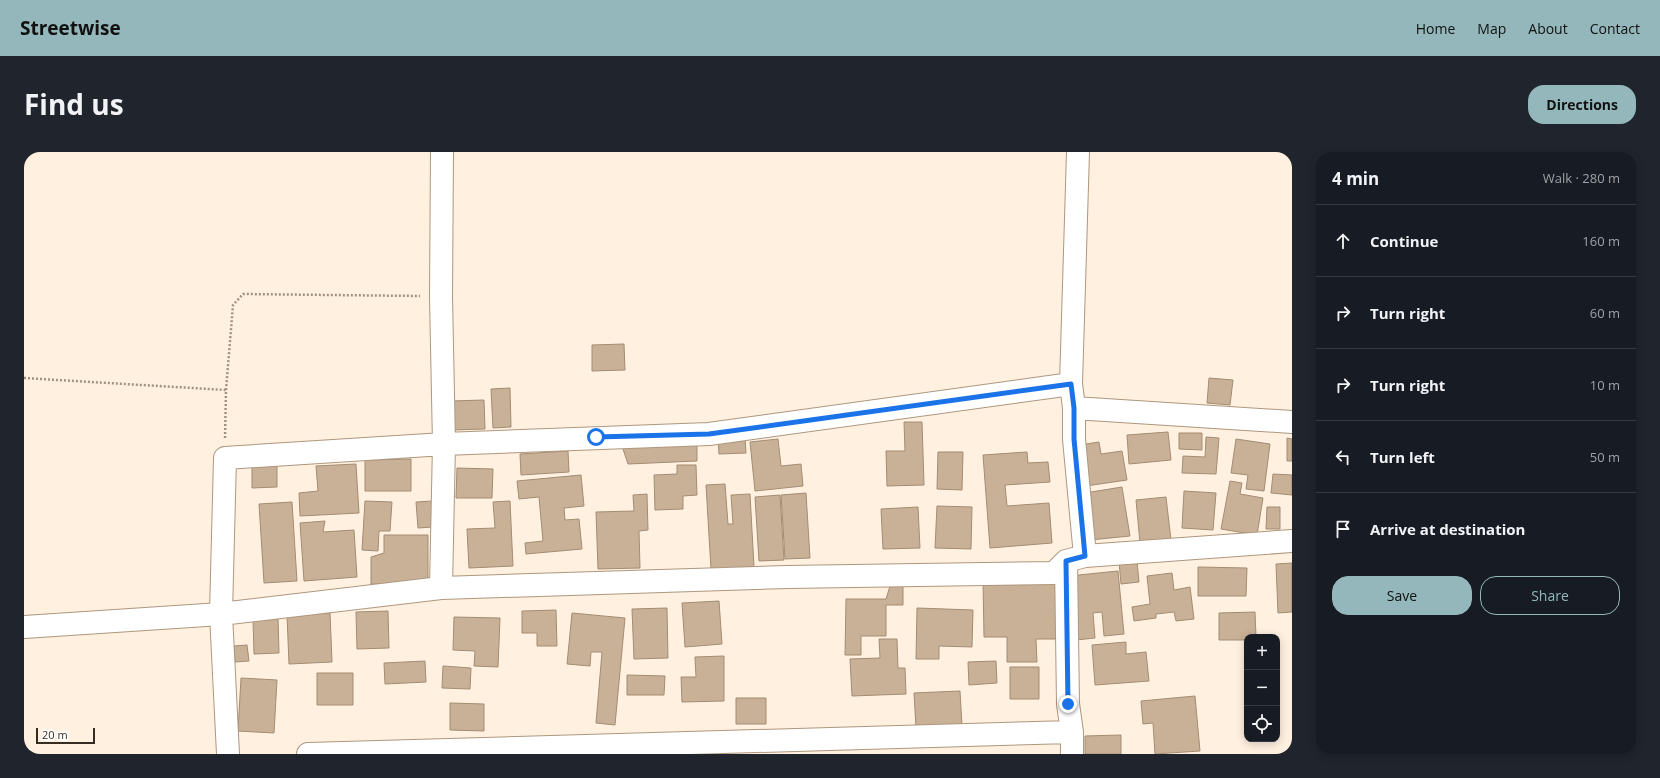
<!DOCTYPE html>
<meta charset="utf-8">
<style>
body{margin:0;font-family:"Open Sans",sans-serif;background:#20242c;color:#f1f3f6}
.controls{position:absolute;right:12px;bottom:12px;display:grid;overflow:hidden;border-radius:8px;box-shadow:0 2px 10px #0003}
.controls button{width:36px;height:36px;display:grid;place-items:center;padding:0;border:0;border-bottom:1px solid #363941;background:#171b24;color:#f1f3f6;font:20px sans-serif}
.scale{position:absolute;left:12px;bottom:10px;width:59px;box-sizing:border-box;padding-left:4px;border:2px solid #362c22;border-top:0;font-size:11px;line-height:14px;white-space:nowrap;color:#362c22;-webkit-text-stroke:3px #fff;paint-order:stroke}
.stop{position:absolute;width:12px;height:12px;margin:-9px;border:3px solid #1a73e8;border-radius:50%;background:#fff}
.stop.end{background:#1a73e8;border-color:#fff;box-shadow:0 1px 4px #0008}
.list{margin:0;padding:0;list-style:none}
h2{display:flex;justify-content:space-between;align-items:center;height:52px;margin:0;padding:0 16px;font-size:17px}
h2 small{font-size:13px;font-weight:400;color:#9ea1a6}
.list li{display:grid;grid-template-columns:26px 1fr auto;gap:12px;align-items:center;box-sizing:border-box;height:72px;padding:0 16px;border-top:1px solid #363941}
.list b{display:block;font-size:15px;white-space:nowrap}
.list em{font-size:13px;font-style:normal;color:#9ea1a6}
.actions{display:flex;gap:8px;padding:12px 16px}
.actions a{flex:1;padding:9px 0;border:1px solid #93b7ba;border-radius:16px;text-align:center;font-size:14px;color:#93b7ba}
.actions .main{background:#93b7ba;color:#111}
.icon{flex:none;width:22px;height:22px;fill:none;stroke:currentColor;stroke-width:2;stroke-linecap:round;stroke-linejoin:round}
.map{position:relative;flex:none;width:1268px;height:602px;overflow:hidden;border-radius:16px}
header{display:flex;align-items:center;gap:24px;box-sizing:border-box;height:56px;padding:0 20px;background:#93b7ba;color:#111}
header strong{font-size:19px}
nav{display:flex;gap:22px;margin-inline-start:auto;font-size:14px}
.intro{display:flex;align-items:center;justify-content:space-between;box-sizing:border-box;height:96px;padding:0 24px}
h1{margin:0;font-size:28px}
.button{padding:10px 18px;border-radius:16px;background:#93b7ba;color:#111;font-size:14px;font-weight:700}
main{display:flex;gap:24px;padding:0 24px}
aside{flex:1;background:#171b24;border-radius:16px;box-shadow:0 2px 10px #0003}
.map>svg:first-child{display:block}
.building{fill:#c9b197;stroke:#a38c73}
.lines{fill:none;stroke-linecap:round;stroke-linejoin:round}
.minor-casing{stroke:#ae977e;stroke-width:24}
.path{stroke:#9f9285;stroke-width:2.5;stroke-dasharray:2 2;stroke-linecap:butt}
.minor{stroke:#fff;stroke-width:22}
.route{stroke:#1a73e8;stroke-width:5}
</style>
<header>
<strong>Streetwise</strong>
<nav><a>Home</a><a>Map</a><a>About</a><a>Contact</a></nav>
</header>
<div class="intro"><h1>Find us</h1><a class="button">Directions</a></div>
<main>
<div class="map">
<svg width="1268" height="602" viewBox="0 0 1268 602">
<rect width="100%" height="100%" fill="#fff0e0"/>
<path class="building" d="M600,192L601,218L568,219V193Z
M1185,226L1209,228L1206,253L1183,251Z
M486,236L487,275L469,276L467,237Z
M460,248L461,277L428,278L426,249Z
M880,270H898L900,333L863,334L862,299H881Z
M1144,280L1147,308L1105,312L1103,283Z
M1155,281H1178V298L1155,297Z
M721,285L722,301L695,302L694,287Z
M1182,285L1195,286L1192,322L1158,321L1159,304L1181,305Z
M1263,286L1268,287V309H1263Z
M754,287L757,314L777,312L779,334L731,339L726,290Z
M1212,287L1246,292L1240,339L1222,337L1224,323L1207,321Z
M1075,290L1077,302L1098,299L1103,328L1062,334L1056,293Z
M673,292V309L604,312L598,294Z
M544,299L545,320L497,323L496,302Z
M914,300H939L938,338L913,337Z
M1003,300L1004,311L1024,310L1026,330L981,333L983,354L1025,351L1028,391L966,396L959,303Z
M387,307V339H341V308Z
M253,312V335L228,336V313Z
M332,312L335,361L276,364L275,341L294,339L292,314Z
M653,313H672L673,343L659,344V357L631,358L630,323L653,322Z
M433,316L469,317L468,346H432Z
M1249,322L1268,323V343L1247,341Z
M557,323L560,354L540,356L541,368L555,367L558,397L502,402L501,391L519,389L515,345L495,347L493,329Z
M1206,329L1218,331L1216,342L1239,346L1233,383L1197,377Z
M701,332L704,372H709L707,343L726,342L730,415L687,417L682,333Z
M1098,335L1106,384L1066,388L1061,341Z
M1160,339L1192,341L1189,378L1158,376Z
M782,341L786,406L761,407L757,343Z
M623,342L624,378L615,379L616,416L574,417L572,360L610,359L609,343Z
M756,343L760,408L735,409L731,345Z
M1142,345L1147,388L1116,391L1112,348Z
M341,349L368,350L366,379H355L354,399L338,398Z
M408,349L409,375L394,376L392,350Z
M486,349L489,414L445,416L443,377L471,376L469,350Z
M268,350L273,429L240,431L235,352Z
M913,354L948,355L947,397L911,396Z
M894,355L896,396L859,397L857,357Z
M1243,355H1256V377H1242Z
M301,369L299,380L330,378L333,425L280,429L276,371Z
M360,383H404V433L347,432V405L360,401Z
M1113,409L1115,430L1097,432L1095,410Z
M1268,411V460L1254,461L1252,412Z
M1174,415L1223,416L1222,444H1174Z
M1094,419L1100,482L1080,484L1078,460L1069,461L1071,486L1052,488L1045,424Z
M1148,421L1150,438L1166,435L1170,467L1152,469L1150,460L1132,462V466L1110,469L1108,455L1126,452L1123,424Z
M1034,426L1035,487H1012L1013,510H983V485H960L959,428Z
M866,434H879V453H862V484H837V503H821L822,447H862Z
M695,449L698,492L661,495L658,451Z
M643,456L644,506L610,507L608,457Z
M893,456L949,458L948,495L915,494V507H892Z
M532,458L533,494H513V481H498V459Z
M364,459L365,496L333,497L332,460Z
M1231,460L1232,485H1223V488H1195V461Z
M306,461L308,510L265,512L263,463Z
M548,461L601,466L591,573L572,571L578,500H567L566,514L543,512Z
M430,465L476,466L474,515L450,514L451,499L429,498Z
M254,466L255,501L230,502L229,467Z
M855,487H873L874,516H881L882,542L828,544L826,507L856,506Z
M1102,490V502L1122,500L1125,529L1071,533L1068,493Z
M223,493L225,509L211,510L210,494Z
M700,504V549L658,550L657,525H672L671,505Z
M401,509L402,530L361,532L360,511Z
M972,509L973,531L945,533L944,510Z
M419,514L447,516L446,537L418,536Z
M986,515H1015V547H986Z
M293,521H329V553H293Z
M603,523L641,524L640,543H603Z
M217,526L253,528L250,581L214,579Z
M936,539L938,574L892,576L890,541Z
M1171,544L1176,599L1131,602L1129,571L1119,572L1117,549Z
M712,546H742V572H712Z
M426,551L460,552V579L426,578Z
M1097,583V602H1061V584Z"/>
<g class="lines">
<defs>
<path id="minor" d="M1047,232L1054,0
M1050,256L1268,270
M1042,409L1044,552L1048,580V602
M417,436L420,292L417,145L418,0
M0,475L197,462L417,436L763,425L1030,421L1042,409L1061,404L1268,389
M204,602L197,462L201,306L420,292L685,282L1047,232L1050,256V287L1061,404
M284,602L1048,580"/>
</defs>
<use href="#minor" class="minor-casing"/>
<path class="path" d="M0,226L202,238
M201,286L202,238L209,153L219,142L396,144"/>
<use href="#minor" class="minor"/>
</g>
<g class="lines">
<path class="route" d="M572,285L685,282L1047,232L1050,256V287L1061,404L1042,409L1044,552"/>
</g>
</svg>
<div class="controls">
<button>+</button>
<button>−</button>
<button><svg class="icon" aria-label="locate" viewBox="0 0 24 24"><circle cx="12" cy="12" r="6"/><path d="M12 2v4M12 18v4M2 12h4M18 12h4"/></svg></button>
</div>
<div class="scale">20 m</div>
<div class="stop" style="left:572px;top:285px"></div>
<div class="stop end" style="left:1044px;top:552px"></div>
</div>
<aside>
<h2>4 min<small>Walk · 280 m</small></h2>
<ul class="list">
<li><svg class="icon" aria-label="ahead" viewBox="0 0 24 24"><path d="M12 20V5M6 11l6-6 6 6"/></svg><div><b>Continue</b></div><em>160 m</em></li>
<li><svg class="icon" aria-label="right" viewBox="0 0 24 24"><path d="M7 20v-9h11M14 6l5 5-5 5"/></svg><div><b>Turn right</b></div><em>60 m</em></li>
<li><svg class="icon" aria-label="right" viewBox="0 0 24 24"><path d="M7 20v-9h11M14 6l5 5-5 5"/></svg><div><b>Turn right</b></div><em>10 m</em></li>
<li><svg class="icon" aria-label="left" viewBox="0 0 24 24"><path d="M17 20v-9H6M10 6l-5 5 5 5"/></svg><div><b>Turn left</b></div><em>50 m</em></li>
<li><svg class="icon" aria-label="arrive" viewBox="0 0 24 24"><path d="M6 21V4h12l-3 4 3 4H6"/></svg><div><b>Arrive at destination</b></div></li>
</ul>
<div class="actions"><a class="main">Save</a><a>Share</a></div>
</aside>
</main>
